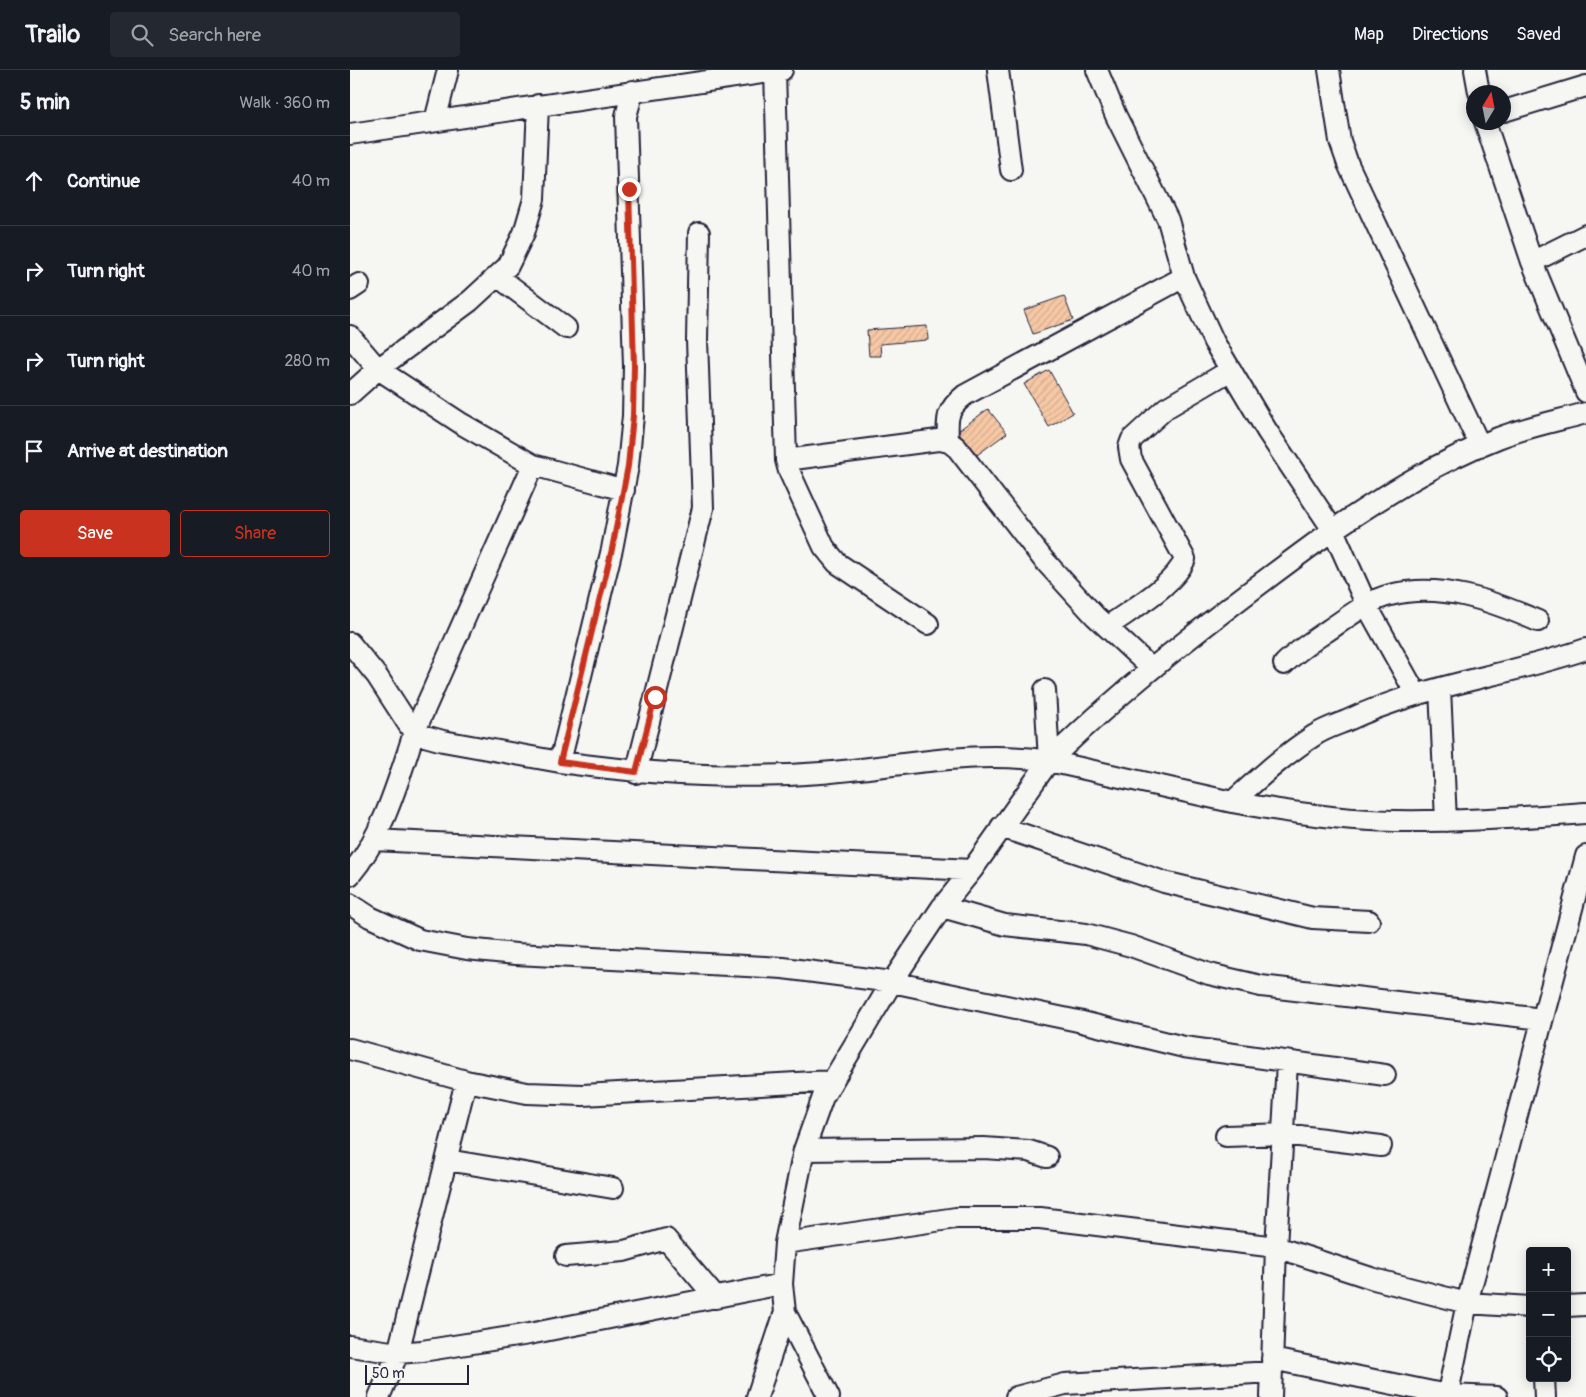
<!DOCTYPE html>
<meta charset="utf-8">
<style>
body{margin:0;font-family:Pangolin,sans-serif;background:#242831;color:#f1f3f6}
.controls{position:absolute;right:15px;bottom:15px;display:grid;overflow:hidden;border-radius:5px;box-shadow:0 2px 12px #0003}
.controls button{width:45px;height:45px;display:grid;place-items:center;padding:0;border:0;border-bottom:1px solid #363941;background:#171b24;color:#f1f3f6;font:25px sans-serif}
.compass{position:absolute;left:1116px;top:15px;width:45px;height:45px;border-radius:50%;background:#171b24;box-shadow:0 2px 12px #0003;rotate:10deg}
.scale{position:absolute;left:15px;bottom:12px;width:104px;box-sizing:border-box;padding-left:5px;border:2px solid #22223b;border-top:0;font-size:14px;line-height:18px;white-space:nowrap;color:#22223b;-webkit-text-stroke:4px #f6f6f2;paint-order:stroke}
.stop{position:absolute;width:15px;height:15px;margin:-11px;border:4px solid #c8321e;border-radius:50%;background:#fff}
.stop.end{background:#c8321e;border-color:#fff;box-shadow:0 1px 5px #0008}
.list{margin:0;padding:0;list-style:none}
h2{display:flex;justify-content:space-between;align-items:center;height:65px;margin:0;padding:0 20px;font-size:21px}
h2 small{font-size:16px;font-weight:400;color:#9ea1a6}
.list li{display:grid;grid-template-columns:32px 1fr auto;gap:15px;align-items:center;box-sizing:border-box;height:90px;padding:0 20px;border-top:1px solid #363941}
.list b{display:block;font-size:19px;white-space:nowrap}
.list em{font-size:16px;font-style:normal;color:#9ea1a6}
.actions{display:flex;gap:10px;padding:15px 20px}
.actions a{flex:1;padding:11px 0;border:1px solid #c8321e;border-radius:5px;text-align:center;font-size:18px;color:#c8321e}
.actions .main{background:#c8321e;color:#fff}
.icon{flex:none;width:28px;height:28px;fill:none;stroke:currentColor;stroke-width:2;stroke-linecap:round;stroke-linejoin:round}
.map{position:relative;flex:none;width:1236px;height:1327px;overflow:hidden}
header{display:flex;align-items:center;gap:30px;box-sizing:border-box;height:70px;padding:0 25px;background:#171b24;border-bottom:1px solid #363941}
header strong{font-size:24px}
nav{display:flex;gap:28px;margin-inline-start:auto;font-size:18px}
.search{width:350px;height:45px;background:#242831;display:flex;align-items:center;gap:12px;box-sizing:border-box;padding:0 18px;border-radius:5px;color:#9ea1a6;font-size:19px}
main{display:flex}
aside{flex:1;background:#171b24}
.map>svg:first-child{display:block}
.building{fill:url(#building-hatch);stroke:#22223b}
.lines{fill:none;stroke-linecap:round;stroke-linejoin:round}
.minor-casing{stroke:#22223b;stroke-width:24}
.minor{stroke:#f6f6f2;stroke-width:20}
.route{stroke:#c8321e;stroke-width:6}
</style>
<header>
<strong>Trailo</strong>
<div class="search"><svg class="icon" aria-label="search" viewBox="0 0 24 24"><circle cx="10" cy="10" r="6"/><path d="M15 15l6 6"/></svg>Search here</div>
<nav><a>Map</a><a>Directions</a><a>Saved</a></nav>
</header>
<main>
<aside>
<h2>5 min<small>Walk · 360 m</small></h2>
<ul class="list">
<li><svg class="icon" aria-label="ahead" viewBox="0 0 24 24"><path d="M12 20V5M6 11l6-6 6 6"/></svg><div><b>Continue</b></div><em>40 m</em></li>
<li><svg class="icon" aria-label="right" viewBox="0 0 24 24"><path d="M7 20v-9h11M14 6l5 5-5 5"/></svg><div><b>Turn right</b></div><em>40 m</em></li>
<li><svg class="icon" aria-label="right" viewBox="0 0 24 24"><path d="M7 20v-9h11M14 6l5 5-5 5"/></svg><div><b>Turn right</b></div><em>280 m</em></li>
<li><svg class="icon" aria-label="arrive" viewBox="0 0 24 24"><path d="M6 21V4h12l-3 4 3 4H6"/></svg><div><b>Arrive at destination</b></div></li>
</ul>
<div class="actions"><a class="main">Save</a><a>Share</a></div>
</aside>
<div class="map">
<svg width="1236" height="1327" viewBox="0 0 1236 1327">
<defs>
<pattern id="building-hatch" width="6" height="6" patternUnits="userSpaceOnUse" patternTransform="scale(1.25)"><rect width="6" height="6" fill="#f6c8a5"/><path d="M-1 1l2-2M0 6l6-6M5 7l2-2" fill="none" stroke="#d3ac8f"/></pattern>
</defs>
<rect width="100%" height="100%" fill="#f6f6f2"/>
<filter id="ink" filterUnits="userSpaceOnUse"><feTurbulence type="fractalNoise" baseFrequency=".02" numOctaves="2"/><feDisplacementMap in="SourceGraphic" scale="10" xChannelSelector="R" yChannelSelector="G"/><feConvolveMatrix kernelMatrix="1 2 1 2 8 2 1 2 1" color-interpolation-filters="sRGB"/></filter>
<g filter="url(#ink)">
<path class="building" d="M714,226L723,250L683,264L674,240Z
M577,256L578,270L530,274L531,286H519L517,260Z
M699,300L723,343L699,357L674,314Z
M638,339L657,363L627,385L610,365L609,360Z"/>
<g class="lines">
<defs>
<path id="minor" d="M648,0L661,100
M747,0L766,46L818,150L834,207L864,272L917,361L983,460C884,532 786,606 699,691L882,732C908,709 935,684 965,665C974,659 986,655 996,651C1072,615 1157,606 1236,579
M979,0L990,71L998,94L1130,376
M1125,0L1129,22
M425,1L436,390L439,401L474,477L487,493L578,554
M1154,41L1236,16
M85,51L98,0
M1135,52L1182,192L1236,322
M0,64L432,0
M1182,192L1236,165
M147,206L216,258
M0,220L9,214
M0,266L28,299L112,354L183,395L274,420
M0,324L28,299L120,231L158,196L174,163L184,129L188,35
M598,371C597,348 596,340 615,325L834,207
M436,390L588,370L598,371L607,378L693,489L745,546L801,598
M183,395L64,663L93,671L210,692L262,479L278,396L283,346L284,296L276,46L283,21
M757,557C780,540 825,515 835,489L781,389L779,377L782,369L816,338L881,300
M0,573L27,606L64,663C48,711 33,766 0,805
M934,594C948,580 964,570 980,559C998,547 1019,530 1040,525C1091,512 1142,531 1188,551
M1090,618L1096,751
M1066,624L1017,536L983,460C1035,425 1089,391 1148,368C1176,357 1207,351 1236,343
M210,692C297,704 383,710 471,703C547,697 623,679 699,691
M286,703L353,438L347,270L349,163
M882,732C936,742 991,750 1045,751C1109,752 1173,747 1236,743
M651,757L814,812L963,848L1019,851
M24,770L622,800
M0,834L20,847L70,870L117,879L166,884L433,898L542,912L728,951L834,977L1035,1005
M592,837L655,855L736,864L781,876L859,904L911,916L1192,949
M0,979L116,1011L177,1023L233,1025L482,1011
M876,1066L933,1064L1031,1076
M454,1080L634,1078L679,1081L697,1087
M97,1090L263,1118
M435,1173L606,1148H690L926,1177L1024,1209L1117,1233L1180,1237
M216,1186L274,1181L316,1169L366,1228
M1217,1236L1236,1235
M0,1276L48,1283L72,1281L179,1264L432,1214
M922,1289L1097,1325L1147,1327
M1194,1308L1195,1327
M29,1327L48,1283L116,1011
M407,1327L435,1242
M479,1327L435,1242L432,1214L435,1173L454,1080L473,1027L542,912L592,837L622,800L699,691L695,620
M666,1327L715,1314L922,1302
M921,1327L926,1177L937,993
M1097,1327L1117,1233L1236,786"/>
</defs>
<use href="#minor" class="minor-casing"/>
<use href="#minor" class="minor"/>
</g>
</g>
<g class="lines" filter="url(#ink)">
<path class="route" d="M279,119L284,296L283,346L278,396L262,479L210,692L286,702L305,627"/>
</g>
</svg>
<div class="controls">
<button>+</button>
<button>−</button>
<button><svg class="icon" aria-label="locate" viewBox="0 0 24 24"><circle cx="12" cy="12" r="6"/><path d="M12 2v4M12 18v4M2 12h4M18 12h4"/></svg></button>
</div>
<svg class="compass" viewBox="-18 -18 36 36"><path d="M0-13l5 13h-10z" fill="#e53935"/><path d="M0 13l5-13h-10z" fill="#9ea1a6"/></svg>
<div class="scale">50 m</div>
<div class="stop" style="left:305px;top:627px"></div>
<div class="stop end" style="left:279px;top:119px"></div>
</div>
</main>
